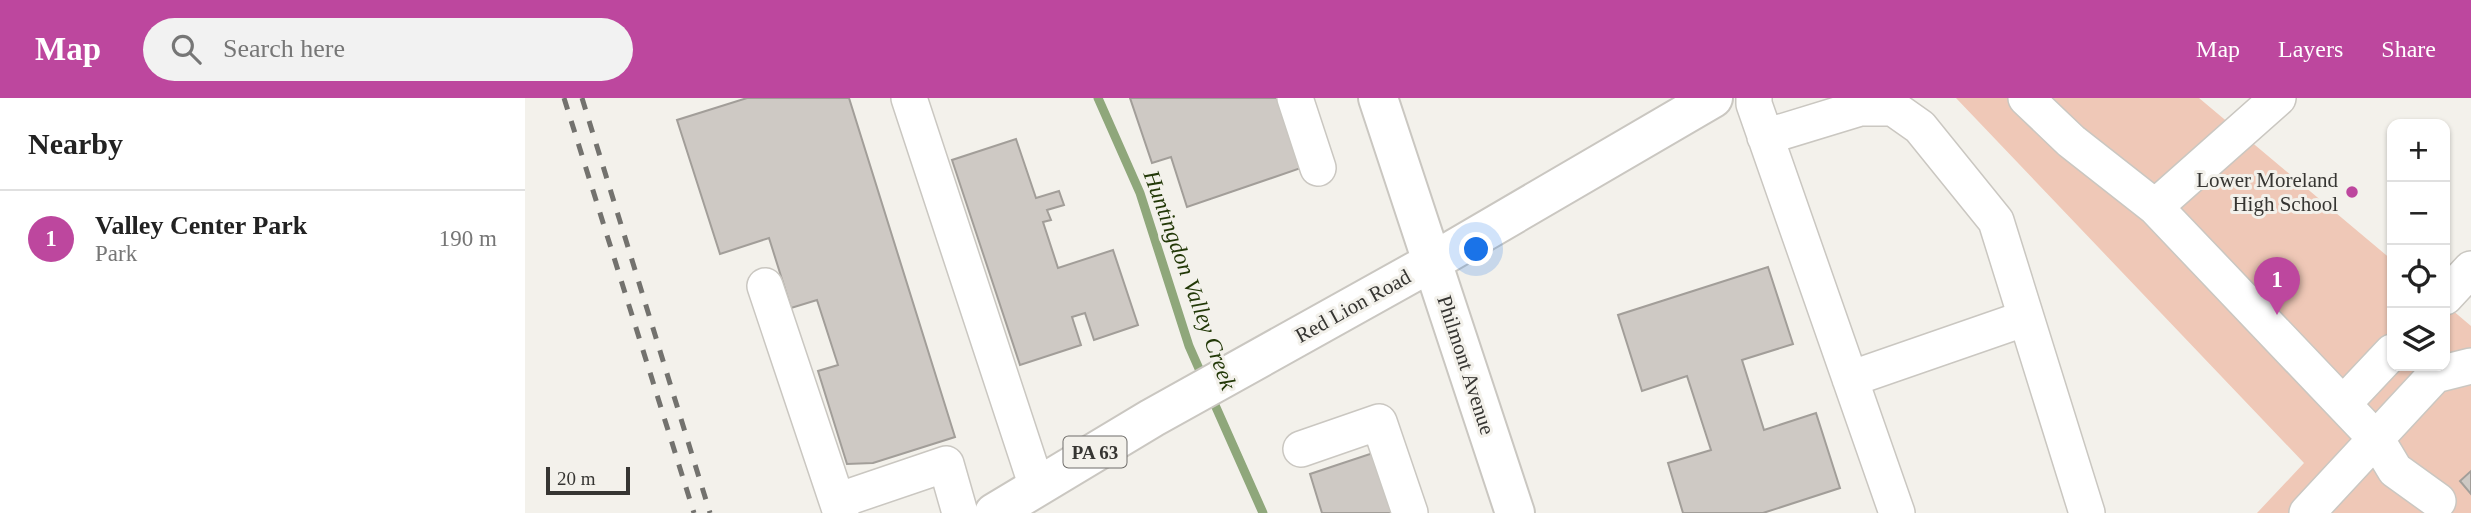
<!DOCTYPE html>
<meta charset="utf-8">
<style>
body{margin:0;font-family:"Times New Roman",serif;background:#f2f2f2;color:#222}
.controls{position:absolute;right:21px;top:21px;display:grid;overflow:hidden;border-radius:14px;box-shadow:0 2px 5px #0004}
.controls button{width:63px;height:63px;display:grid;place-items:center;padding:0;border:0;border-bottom:2px solid #e0e0e0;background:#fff;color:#222;font:35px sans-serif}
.scale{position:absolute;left:21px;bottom:18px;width:84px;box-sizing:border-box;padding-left:7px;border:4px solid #363532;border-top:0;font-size:19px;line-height:24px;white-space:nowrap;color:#363532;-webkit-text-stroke:5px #f3f1eb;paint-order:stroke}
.you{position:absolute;left:952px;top:152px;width:24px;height:24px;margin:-18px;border:5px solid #fff;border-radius:50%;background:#1a73e8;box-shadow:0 0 0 10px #1a73e833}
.badge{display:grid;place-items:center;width:46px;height:46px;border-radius:50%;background:#bd479e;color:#fff;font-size:23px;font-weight:700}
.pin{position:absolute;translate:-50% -58px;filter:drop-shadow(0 2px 4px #0008)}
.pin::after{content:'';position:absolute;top:37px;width:24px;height:21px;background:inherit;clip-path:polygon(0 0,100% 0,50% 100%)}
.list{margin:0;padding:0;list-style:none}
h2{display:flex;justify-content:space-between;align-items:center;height:91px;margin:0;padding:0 28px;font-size:30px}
h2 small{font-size:23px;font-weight:400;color:#767676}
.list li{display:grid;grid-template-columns:46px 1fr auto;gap:21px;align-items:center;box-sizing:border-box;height:98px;padding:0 28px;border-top:2px solid #e0e0e0}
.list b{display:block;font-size:26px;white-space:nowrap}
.list p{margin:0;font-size:23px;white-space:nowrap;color:#767676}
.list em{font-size:23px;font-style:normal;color:#767676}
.icon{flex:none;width:38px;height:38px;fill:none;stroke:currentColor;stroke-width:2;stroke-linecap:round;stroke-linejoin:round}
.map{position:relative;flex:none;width:1946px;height:415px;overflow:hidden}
header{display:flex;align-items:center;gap:42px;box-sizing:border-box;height:98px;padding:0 35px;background:#bd479e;color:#fff}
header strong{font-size:33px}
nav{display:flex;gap:38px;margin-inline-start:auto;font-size:24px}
.search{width:490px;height:63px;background:#f2f2f2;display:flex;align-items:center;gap:18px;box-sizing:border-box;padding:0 24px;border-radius:38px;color:#767676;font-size:26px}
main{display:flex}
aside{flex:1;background:#fff}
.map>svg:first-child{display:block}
.green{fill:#efc8b7}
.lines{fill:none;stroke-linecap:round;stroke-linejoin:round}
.stream{stroke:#8fa77b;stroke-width:9}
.building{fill:#cec9c4;stroke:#a29e99;stroke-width:2}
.minor-casing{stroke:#cac7c1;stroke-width:38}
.major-casing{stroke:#cac7c1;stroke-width:42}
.minor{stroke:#fff;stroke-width:35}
.major{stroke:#fff;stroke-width:38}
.rail{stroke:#73726e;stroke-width:5;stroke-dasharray:12 12;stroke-linecap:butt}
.poi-dot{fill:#bd479e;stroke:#f3f1eb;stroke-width:2.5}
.labels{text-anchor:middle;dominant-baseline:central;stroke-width:6;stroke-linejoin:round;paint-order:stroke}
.shield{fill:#f3f1eb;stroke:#6f6d6a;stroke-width:2}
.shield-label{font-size:19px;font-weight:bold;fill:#363532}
.poi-label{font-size:21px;fill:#363532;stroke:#f3f1eb;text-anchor:end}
.street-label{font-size:21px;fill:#363532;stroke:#f3f1eb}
.water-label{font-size:23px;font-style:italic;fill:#223807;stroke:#f3f1eb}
</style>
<header>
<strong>Map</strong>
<div class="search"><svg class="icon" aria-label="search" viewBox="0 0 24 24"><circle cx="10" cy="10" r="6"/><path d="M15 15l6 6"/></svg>Search here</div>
<nav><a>Map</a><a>Layers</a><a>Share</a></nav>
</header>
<main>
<aside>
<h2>Nearby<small></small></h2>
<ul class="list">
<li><span class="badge">1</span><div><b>Valley Center Park</b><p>Park</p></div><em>190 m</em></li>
</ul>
</aside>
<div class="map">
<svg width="1946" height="415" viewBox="0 0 1946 415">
<rect width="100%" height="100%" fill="#f3f1eb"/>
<path class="green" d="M1431,0H1674L1867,162V268H1920V206L1946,228V415H1732L1779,365Z"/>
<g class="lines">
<path class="stream" d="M573,0L615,95L664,248L679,282
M686,298L738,415"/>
</g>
<path class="building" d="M222,0H324L430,339L348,365L322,366L293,273L313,267L292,202L266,210L244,140L195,156L152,22Z
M605,0H752L776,70L662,109L646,59L627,65Z
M491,41L511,100L534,93L539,107L522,112L526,122L518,124L533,170L588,152L613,227L569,242L560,215L547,219L556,247L495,267L427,62Z
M1243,169L1268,246L1217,262L1239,332L1291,315L1315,390L1238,415H1158L1143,365L1186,352L1162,278L1117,293L1093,217Z
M848,355L868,415H797L785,376Z
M1946,373V396L1935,383Z"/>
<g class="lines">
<defs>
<path id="minor" d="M384,0L512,389
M770,0L793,70
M1229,0V6L1372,415
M1501,0L1546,43L1630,109L1852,342L1870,372L1913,403
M1240,39L1335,10H1368L1395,29L1471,123L1562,415
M1630,109L1753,0
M240,188L316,415
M1920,199L1946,171
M1325,281L1501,220
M1818,306L1867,254
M776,351L854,324L885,415
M312,403L421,366L435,415
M1782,415L1910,277L1946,268"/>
<path id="major" d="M853,0L990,415
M469,415L627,320L907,164L1188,0"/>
</defs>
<use href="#minor" class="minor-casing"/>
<use href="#major" class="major-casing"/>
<use href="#minor" class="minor"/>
<use href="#major" class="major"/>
<path class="rail" d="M39,0L169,415
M57,0L185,415"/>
</g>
<circle class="poi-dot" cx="1827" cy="94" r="7"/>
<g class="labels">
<rect class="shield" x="538.5" y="338.5" width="63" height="31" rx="5"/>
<g class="shield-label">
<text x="570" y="354">PA 63</text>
</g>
<g class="poi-label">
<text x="1813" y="82">Lower Moreland<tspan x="1813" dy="24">High School</tspan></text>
</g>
<g class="street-label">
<text transform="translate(828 208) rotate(-29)">Red Lion Road</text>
<text transform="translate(941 267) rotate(72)">Philmont Avenue</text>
</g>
<g class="water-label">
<text transform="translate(665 182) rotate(70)">Huntingdon Valley Creek</text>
</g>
</g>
</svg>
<div class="controls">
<button>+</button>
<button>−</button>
<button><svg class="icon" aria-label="locate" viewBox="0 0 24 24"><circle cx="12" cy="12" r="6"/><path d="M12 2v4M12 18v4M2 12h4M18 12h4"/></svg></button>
<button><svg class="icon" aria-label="layers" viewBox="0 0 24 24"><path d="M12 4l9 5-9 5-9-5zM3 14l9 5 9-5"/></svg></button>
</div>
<div class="scale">20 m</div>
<div class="you"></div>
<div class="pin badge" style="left:1752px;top:217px">1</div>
</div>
</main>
